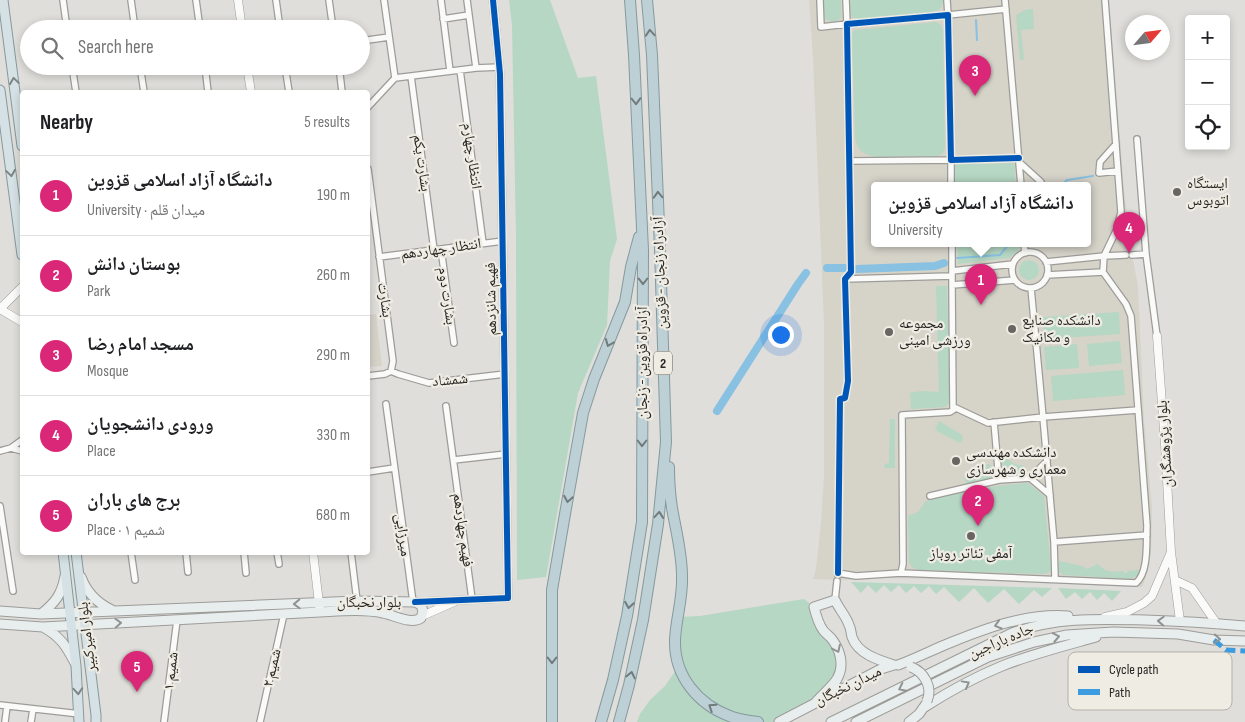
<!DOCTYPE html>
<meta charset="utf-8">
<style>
body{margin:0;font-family:"Sofia Sans Condensed","Noto Naskh Arabic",sans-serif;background:#f2f2f2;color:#202124}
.controls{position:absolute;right:15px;top:15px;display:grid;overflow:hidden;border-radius:5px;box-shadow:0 2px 8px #0003}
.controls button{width:45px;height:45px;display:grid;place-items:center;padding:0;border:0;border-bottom:1px solid #e0e0e0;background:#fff;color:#202124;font:25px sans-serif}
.compass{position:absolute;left:1125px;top:15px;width:45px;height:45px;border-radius:50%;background:#fff;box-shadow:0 2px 8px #0003;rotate:62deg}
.you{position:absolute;left:780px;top:334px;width:18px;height:18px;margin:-12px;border:4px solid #fff;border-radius:50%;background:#1a73e8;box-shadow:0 0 0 8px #1a73e833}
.badge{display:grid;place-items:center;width:32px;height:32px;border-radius:50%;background:#db2777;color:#fff;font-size:16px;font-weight:700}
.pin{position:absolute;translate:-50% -41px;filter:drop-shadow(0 1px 2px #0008)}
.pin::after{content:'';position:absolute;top:26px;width:18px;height:15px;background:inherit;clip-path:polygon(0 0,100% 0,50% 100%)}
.popup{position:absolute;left:871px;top:182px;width:220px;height:65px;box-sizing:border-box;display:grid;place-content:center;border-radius:5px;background:#fff;filter:drop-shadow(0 1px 4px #0005);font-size:16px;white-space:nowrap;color:#757577}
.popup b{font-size:19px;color:#202124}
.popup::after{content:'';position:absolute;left:50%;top:100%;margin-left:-10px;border:10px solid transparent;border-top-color:#fff}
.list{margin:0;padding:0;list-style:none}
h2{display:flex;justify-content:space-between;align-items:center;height:65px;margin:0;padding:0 20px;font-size:21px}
h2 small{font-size:16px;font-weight:400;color:#757577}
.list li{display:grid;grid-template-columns:32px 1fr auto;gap:15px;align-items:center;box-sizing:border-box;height:80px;padding:0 20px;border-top:1px solid #e0e0e0}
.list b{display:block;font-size:19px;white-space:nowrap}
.list p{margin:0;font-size:16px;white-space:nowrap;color:#757577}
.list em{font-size:16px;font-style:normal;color:#757577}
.icon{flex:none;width:28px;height:28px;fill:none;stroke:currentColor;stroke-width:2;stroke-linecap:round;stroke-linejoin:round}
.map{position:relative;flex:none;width:1245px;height:722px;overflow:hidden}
.search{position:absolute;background:#fff;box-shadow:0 2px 8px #0003;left:20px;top:20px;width:350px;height:55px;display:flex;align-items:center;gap:12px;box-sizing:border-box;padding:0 18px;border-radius:28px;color:#757577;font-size:19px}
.panel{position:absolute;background:#fff;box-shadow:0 2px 8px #0003;left:20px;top:90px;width:350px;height:465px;border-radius:5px}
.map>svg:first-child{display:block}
.built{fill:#d6d3c9;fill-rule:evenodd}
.green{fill:#b5d7c3}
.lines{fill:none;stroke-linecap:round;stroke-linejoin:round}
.stream{stroke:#88c1e2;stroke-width:2}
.canal{stroke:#88c1e2;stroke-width:8}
.minor-casing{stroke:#9d9c99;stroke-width:8}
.tertiary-casing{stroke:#9d9c99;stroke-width:9}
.secondary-casing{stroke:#9d9c99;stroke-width:11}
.primary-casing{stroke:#859a9e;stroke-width:11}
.motorway-casing{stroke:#859a9e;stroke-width:12}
.minor{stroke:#fafaf9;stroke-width:5.5}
.tertiary{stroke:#fafaf9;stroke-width:8}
.secondary{stroke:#e8edee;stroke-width:9}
.primary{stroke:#d5e1e4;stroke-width:9}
.motorway{stroke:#bcd0d5;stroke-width:10}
.secondary-bridge-casing{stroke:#9d9c99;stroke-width:11;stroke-linecap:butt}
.secondary-bridge{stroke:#e8edee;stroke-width:9}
.quiet{stroke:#3d9ce0;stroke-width:5;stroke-dasharray:10 5;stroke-linecap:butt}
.cycleway-casing{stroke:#efece4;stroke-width:9}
.cycleway{stroke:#0057b8;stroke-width:6}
.oneway{stroke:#727b7c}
.oneway2{stroke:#7e8484}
.oneway3{stroke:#919393}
.poi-dot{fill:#676663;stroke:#efece4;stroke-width:2}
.labels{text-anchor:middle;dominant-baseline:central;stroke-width:4.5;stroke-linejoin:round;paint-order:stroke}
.shield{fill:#efece4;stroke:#63615d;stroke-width:1}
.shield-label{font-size:14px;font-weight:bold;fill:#272623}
.street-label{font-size:15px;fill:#272623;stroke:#efece4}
.poi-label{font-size:15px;fill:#272623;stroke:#efece4;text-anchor:start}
.key{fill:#efece4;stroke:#b3b1aa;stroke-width:1}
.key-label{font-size:14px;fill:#272623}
</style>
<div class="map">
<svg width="1245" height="722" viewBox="0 0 1245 722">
<rect width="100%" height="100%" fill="#dfdeda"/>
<path class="built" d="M809,0H1109L1124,189L1132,255L1138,286L1144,420L1152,508L1151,554L1145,580L1142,587L986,580L881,578L843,580L813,579L816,569L821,522L824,476V324L813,57ZM875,186H1087V244H875Z
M376,314L382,366L368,367V315Z"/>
<path class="green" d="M509,0H550L578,78L596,76L617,239L610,261L607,325L578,393L546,577L517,580L516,236L512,25Z
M823,0H841V18C835,23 826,23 823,14C822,10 823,4 823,0Z
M849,0H943C943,7 939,10 933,13L858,19L852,17L850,12Z
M1033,9L1034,29L1021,30L1024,60H1020L1016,15L1025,10Z
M936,22L941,25L943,30L945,148L943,153L938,156L878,157C863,154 857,152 855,136L852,34L853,31L856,30Z
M1014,163L1016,186H955V164Z
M957,244H1021C1019,251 1015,254 1009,258L958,264Z
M1019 270a10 10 0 1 1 20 0a10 10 0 1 1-20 0Z
M936,286H947L950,402L945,407L911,409L910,393L921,391L939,392Z
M1119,312L1120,334L1044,339L1043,317Z
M1120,341L1122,363L1089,366L1087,344Z
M1077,344L1079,368L1046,370L1044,347Z
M1123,370L1125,395L1053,401L1051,376Z
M890,419H895V468H884L885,464L889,463Z
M939,421L962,435L963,439L960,443L935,430Z
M1001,452H1004C1008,460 1013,466 1023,465L1024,475L1011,476L1003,470Z
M990,464L991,474L989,479L967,484L964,478L983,468V465Z
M1028,483L1044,496L1051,570L1048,573L1042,574L919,570L913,568L909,563L908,516L918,512L926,501C960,493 993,485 1028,483Z
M1059,561L1082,566L1087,569L1098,564C1106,573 1111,572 1123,571L1126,574L1128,571L1139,570V574L1132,579L1063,575L1058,571Z
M851,582L1052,588L1042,597L1034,590L1019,604L1004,589L988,603L974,588L959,602L944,587L936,594L929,586L921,593L914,586L906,593L899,585L891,592L884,585L876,593L868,585L861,593Z
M1058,588L1121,591L1112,601L1104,593L1097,600L1090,592L1082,599L1075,592L1066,599Z
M804,599L814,607L838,649L840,672L816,702L779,722H637L640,714L650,700L665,686L678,667V617L700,616Z"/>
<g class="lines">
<path class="stream" d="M976,20L977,40
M1061,186L1067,180L1093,176
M957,258L1000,255L1009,244"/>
<path class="canal" d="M827,268H847
M857,269L935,266L944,263
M717,411L798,284L806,273"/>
<defs>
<path id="minor" d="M63,0L67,29
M131,0L135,29
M196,0L200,29
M276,0L280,29
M329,0L333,29
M384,0L395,78
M441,0L450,71
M467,0L476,68
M820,0L821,27L847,24L846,0
M947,0L948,15L1006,9
M1005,0L1021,186
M1105,0L1121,212L1117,229L1104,256L1126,255
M443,19L469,15
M207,29L242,24
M361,41L389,37
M72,66L76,92
M140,66L144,92
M205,66L208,92
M285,66L289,92
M339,66L342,92
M72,67L81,66
M460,70L483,243
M411,76L434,250
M368,107L395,78L476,68L500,67
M1137,139L1146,254
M1116,144L1100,162L1099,173L1118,171
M849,161L951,160V186
M1019,162L1041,182V186
M368,169L393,361L391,371
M952,244V271
M1024,244L1025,253
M441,249L454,343
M1012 270a18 18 0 1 1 36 0a18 18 0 1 1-36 0Z
M1132,255L1146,254L1157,336
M379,257L503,241
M1046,262L1104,256L1103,272
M1013,264L952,271V285L1015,280
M845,279L952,276
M952,285L953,410
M1031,288L1043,417L1138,410
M368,376L385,374L391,371L398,374L429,383L505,374
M386,404L413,602
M446,406L472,599
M994,422L999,480
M11,448L22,451
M0,451L11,448L22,440
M454,460L506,454
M1047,461L1030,478L1050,495
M368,472L394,468
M930,496L999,480L1030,478
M0,506L13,591
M1054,542L1055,579
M131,552L135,580
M186,552L188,572
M244,552L246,573
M277,552L279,564
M351,552L357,601
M838,573L840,399L845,398L848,381L845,279L851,272L847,24L948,15L951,160L1019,158
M901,573L1136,583C1149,572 1146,543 1147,526L1131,316L1126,304L1103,272L1047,275
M838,575V573L856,576L901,573L903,564L902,415L950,412L956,408L988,423L1043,417L1054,542L1147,535
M835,600L837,581
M0,705L80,714
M5,722L7,706
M31,722L33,709
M164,722L177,620
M260,722L284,614"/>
<path id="tertiary" d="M238,0L242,29
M247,66L251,92
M0,309L22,287
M0,309L22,322
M1157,336L1165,444L1171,552L1180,621
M313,552L320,612
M1175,580L1192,588L1217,624
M415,602L508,598L500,74L493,0
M422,616L454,602
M1105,617L1127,612L1144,603L1152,596L1171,552"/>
<path id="secondary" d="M81,577C87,593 97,603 112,610
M0,611L41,614L357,601L415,602L421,605L423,611L421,618C411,625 394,615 383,613C362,609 341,611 320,612L43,627L0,624
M41,614C55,603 62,594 65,576
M43,627C61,637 66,646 75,663
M898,665C917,658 934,649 952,642C989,627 1028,613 1068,616
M816,702C822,695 832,687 837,679C845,665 840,649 831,638C828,635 825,633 823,630C818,623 816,615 814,607L835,600C839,609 846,616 849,625C851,629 851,633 852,637C858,654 878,660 894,665
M923,708C948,692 975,677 1002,666C1032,654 1064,646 1096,637
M779,722L881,669L894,665
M831,722L1012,633C1057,617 1099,619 1145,620C1178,621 1212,623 1245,626
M856,722L988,657L1034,642L1067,635L1113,632L1178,634L1214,640L1245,641
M909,722L919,714L926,704"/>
<path id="primary" d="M3,0L22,146
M0,90L22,255
M63,552L76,666L79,722
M76,552L96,715V722"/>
<path id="motorway" d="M669,467C669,481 670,495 672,508C676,531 682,553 682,576C683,598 676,618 675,640C674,676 698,705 732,717C740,720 749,721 758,722
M552,722V590L565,514L583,413L594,379L625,302L631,267L639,237
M601,722L613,680L627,616L642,522L643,250L634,55L630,0
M619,722L629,685L643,620L658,524L666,442L660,249L652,55L647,0"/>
</defs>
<use href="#minor" class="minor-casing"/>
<use href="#tertiary" class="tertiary-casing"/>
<use href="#secondary" class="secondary-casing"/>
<use href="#primary" class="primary-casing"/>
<use href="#motorway" class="motorway-casing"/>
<use href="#minor" class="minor"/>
<use href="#tertiary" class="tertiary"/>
<use href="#secondary" class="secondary"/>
<use href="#primary" class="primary"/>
<use href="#motorway" class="motorway"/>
<defs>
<path id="secondary-bridge" d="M911,667C924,672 933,687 927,701"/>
</defs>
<use href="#secondary-bridge" class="secondary-bridge-casing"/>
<use href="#secondary-bridge" class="secondary-bridge"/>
<path class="quiet" d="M1214,640L1226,650L1245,651"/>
<defs>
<path id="cycleway" d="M838,573L840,399L845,398L848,381L845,279L851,272L847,24L948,15L951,160L1019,158
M415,602L508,598L500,74L493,0"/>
</defs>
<use href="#cycleway" class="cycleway-casing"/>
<use href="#cycleway" class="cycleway"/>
</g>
<defs><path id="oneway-chevron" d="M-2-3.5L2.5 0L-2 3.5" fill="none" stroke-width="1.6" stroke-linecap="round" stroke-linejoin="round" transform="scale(1.25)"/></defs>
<g class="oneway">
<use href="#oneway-chevron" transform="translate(650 33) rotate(-94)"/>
<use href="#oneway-chevron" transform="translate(636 101) rotate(88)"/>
<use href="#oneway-chevron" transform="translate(658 195) rotate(-92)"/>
<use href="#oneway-chevron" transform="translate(643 281) rotate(90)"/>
<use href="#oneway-chevron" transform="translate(609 343) rotate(112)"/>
<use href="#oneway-chevron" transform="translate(642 443) rotate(90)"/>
<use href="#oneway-chevron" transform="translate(568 499) rotate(100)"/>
<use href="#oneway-chevron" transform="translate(659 515) rotate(-85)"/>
<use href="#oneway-chevron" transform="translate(629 605) rotate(99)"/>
<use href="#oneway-chevron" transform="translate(552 660) rotate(90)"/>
<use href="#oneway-chevron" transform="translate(631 675) rotate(-78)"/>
<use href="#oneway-chevron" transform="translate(712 707) rotate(-147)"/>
</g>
<g class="oneway2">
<use href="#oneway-chevron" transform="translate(14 81) rotate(-98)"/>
<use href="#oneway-chevron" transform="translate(11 173) rotate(82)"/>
<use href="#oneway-chevron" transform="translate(78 691) rotate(86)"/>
</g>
<g class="oneway3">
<use href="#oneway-chevron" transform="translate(297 604) rotate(178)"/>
<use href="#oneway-chevron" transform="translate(1161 621) rotate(-178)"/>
<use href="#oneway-chevron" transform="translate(118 623) rotate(-3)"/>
<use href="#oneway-chevron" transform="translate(998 625) rotate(163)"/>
<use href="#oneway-chevron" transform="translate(1056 637) rotate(-11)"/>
<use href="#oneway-chevron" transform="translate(1217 639) rotate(4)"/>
<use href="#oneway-chevron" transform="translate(837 649) rotate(64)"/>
<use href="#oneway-chevron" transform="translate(966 684) rotate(-29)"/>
<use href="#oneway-chevron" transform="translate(902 688) rotate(154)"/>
</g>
<g class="poi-dot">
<circle cx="1177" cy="192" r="5"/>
<circle cx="1012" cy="329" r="5"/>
<circle cx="889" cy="332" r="5"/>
<circle cx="956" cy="461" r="5"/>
<circle cx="971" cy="536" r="5"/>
</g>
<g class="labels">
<rect class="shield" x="654" y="351.5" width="18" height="23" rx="4"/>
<g class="shield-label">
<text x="663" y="363">2</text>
</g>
<g class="street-label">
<text transform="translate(472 156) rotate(82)">انتظار چهارم</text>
<text transform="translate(422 163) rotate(82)">بشارت یکم</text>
<text transform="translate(441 249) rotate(-8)">انتظار چهاردهم</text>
<text transform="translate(660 273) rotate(-92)">آزادراه زنجان - قزوین</text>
<text transform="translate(447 296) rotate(82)">بشارت دوم</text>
<text transform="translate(491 299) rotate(-91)">فهیم شانزدهم</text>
<text transform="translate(385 300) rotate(82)">بشارت</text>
<text transform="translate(642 363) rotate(-90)">آزادراه قزوین - زنجان</text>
<text transform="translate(450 380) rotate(-5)">شمشاد</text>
<text transform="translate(1165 444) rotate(-94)">بلوار پژوهشگران</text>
<text transform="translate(463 530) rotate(82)">فهیم چهاردهم</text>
<text transform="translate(403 535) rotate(82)">میرزایی</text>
<text x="369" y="602">بلوار نخبگان</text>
<text transform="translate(87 637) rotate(-97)">بلوار امیرکبیر</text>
<text transform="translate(1001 641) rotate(-23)">جاده باراجین</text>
<text transform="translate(272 668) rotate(-77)">شمیم ۲</text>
<text transform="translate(171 671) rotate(-83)">شمیم ۱</text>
<text transform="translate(848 686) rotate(-26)">میدان نخبگان</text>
</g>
<g class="poi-label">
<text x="1187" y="183">ایستگاه<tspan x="1187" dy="17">اتوبوس</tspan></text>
<text x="1022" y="320">دانشکده صنایع<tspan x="1022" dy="17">و مکانیک</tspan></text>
<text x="899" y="323">مجموعه<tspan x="899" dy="17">ورزشی امینی</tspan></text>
<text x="966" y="452">دانشکده مهندسی<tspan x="966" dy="17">معماری و شهرسازی</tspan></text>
<text x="971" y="553" text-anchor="middle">آمفی تئاتر روباز</text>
</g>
</g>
<rect x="1068" y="652" width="164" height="58" rx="8" class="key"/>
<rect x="1078" y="666" width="22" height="7" fill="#0057b8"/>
<rect x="1078" y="689" width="22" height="6" fill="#3d9ce0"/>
<g class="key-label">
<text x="1109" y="674">Cycle path</text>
<text x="1109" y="697">Path</text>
</g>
</svg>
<div class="controls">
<button>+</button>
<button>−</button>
<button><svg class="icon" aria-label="locate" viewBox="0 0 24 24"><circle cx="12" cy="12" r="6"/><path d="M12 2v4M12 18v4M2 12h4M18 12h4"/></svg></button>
</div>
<svg class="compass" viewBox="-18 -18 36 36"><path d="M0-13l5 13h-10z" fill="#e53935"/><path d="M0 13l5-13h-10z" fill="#757577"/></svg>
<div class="you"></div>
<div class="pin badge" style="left:981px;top:305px">1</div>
<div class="popup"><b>دانشگاه آزاد اسلامی قزوین</b>University</div>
<div class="pin badge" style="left:978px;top:526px">2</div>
<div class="pin badge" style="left:975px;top:96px">3</div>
<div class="pin badge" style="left:1129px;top:253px">4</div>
<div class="pin badge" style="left:137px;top:692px">5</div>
<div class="search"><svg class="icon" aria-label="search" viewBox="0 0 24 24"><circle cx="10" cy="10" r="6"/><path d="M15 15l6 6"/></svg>Search here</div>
<section class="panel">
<h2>Nearby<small>5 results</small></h2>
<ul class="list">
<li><span class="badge">1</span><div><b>دانشگاه آزاد اسلامی قزوین</b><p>University · میدان قلم</p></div><em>190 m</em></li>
<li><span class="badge">2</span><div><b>بوستان دانش</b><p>Park</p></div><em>260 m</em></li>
<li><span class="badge">3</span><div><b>مسجد امام رضا</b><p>Mosque</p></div><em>290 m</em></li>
<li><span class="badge">4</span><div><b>ورودی دانشجویان</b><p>Place</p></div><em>330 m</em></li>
<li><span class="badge">5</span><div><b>برج های باران</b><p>Place · شمیم ۱</p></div><em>680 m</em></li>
</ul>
</section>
</div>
